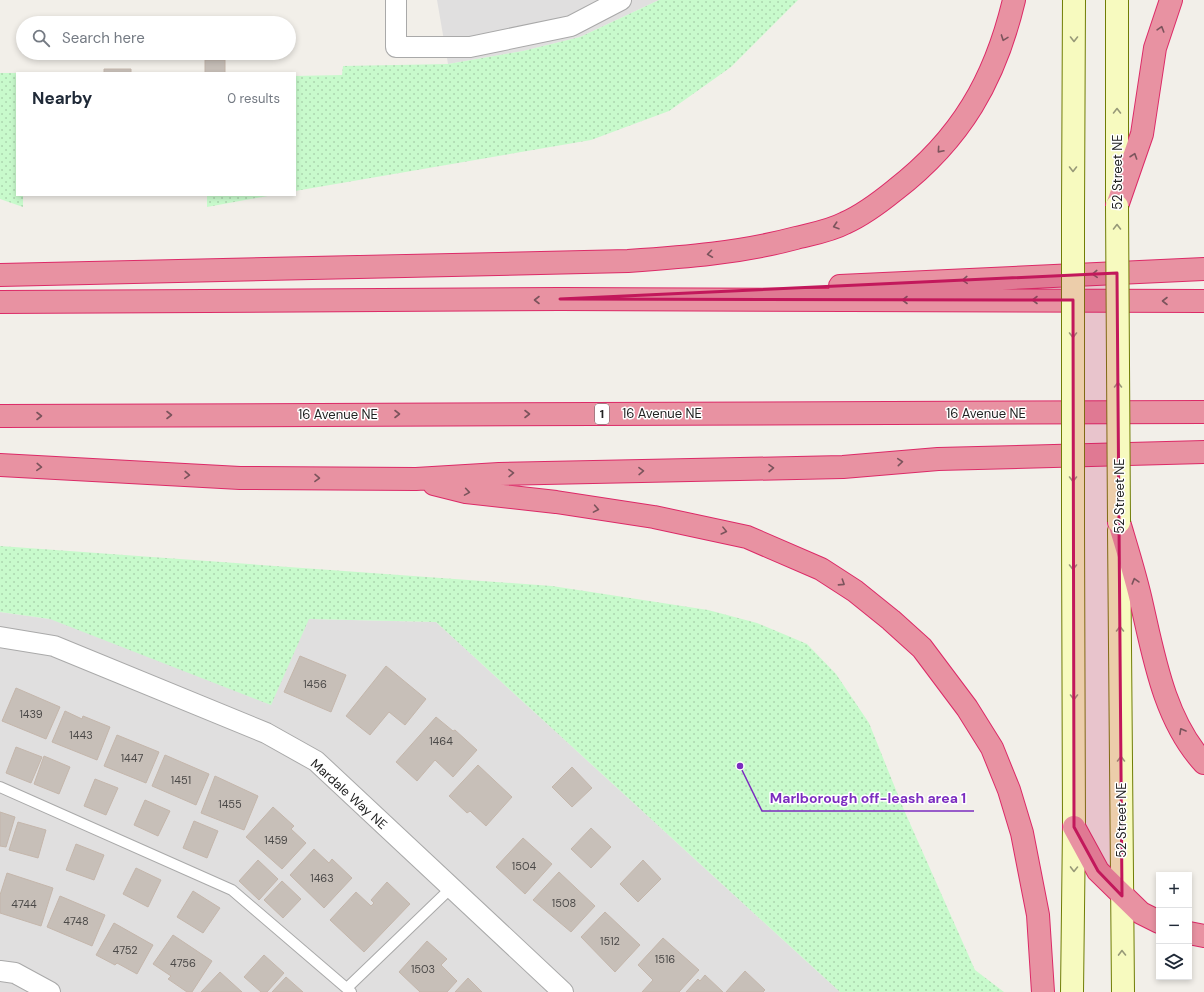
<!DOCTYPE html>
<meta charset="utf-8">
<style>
body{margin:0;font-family:"DM Sans",sans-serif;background:#f2f2f3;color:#1f2937}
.controls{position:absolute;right:12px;bottom:12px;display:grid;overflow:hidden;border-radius:0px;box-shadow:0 2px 6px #0003}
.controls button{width:36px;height:36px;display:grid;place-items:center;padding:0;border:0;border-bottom:1px solid #e0e1e3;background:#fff;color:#1f2937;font:20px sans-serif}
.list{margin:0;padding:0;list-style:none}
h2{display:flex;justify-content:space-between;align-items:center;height:52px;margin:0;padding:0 16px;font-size:17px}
h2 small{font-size:13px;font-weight:400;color:#747a83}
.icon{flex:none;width:22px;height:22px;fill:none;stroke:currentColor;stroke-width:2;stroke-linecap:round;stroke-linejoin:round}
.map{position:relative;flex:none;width:1204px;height:992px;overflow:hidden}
.search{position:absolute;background:#fff;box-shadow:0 2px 6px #0003;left:16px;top:16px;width:280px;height:44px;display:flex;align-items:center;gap:10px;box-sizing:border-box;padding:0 14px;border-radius:22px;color:#747a83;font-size:15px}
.panel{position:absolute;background:#fff;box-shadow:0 2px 6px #0003;left:16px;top:72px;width:280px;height:124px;border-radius:0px}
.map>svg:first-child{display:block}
.residential{fill:#e0dfdf}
.park{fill:url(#park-dots)}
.building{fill:#c7bfb8;stroke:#c4b6ab}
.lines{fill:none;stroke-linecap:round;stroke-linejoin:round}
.service-casing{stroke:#a9a9a9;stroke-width:12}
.minor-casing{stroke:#a9a9a9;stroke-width:22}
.secondary-casing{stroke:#707d05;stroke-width:24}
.motorway-casing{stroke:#dc2a67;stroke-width:24}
.service{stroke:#fff;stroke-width:10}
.minor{stroke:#fff;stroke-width:20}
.secondary{stroke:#f7fabf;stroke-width:22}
.motorway{stroke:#e892a2;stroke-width:22}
.secondary-bridge-casing{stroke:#707d05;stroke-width:24;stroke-linecap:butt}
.secondary-bridge{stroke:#f7fabf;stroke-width:22}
.oneway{stroke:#7b545c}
.oneway2{stroke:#979978}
.marked{fill:#c2185b;fill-opacity:0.2;stroke:#c2185b;stroke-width:3;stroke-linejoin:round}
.labels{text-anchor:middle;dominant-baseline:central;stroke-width:3;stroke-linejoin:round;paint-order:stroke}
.number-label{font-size:11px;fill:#4b4948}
.shield{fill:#fff;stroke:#646464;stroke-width:1}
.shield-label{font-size:12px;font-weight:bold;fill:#222}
.street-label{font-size:13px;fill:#222;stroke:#fff}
.leader{fill:none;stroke:#7b2cbf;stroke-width:1.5}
.callout-dot{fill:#7b2cbf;stroke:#fff;stroke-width:1.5}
.callout-label{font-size:14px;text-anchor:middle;font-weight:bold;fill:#7b2cbf;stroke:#fff;stroke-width:3;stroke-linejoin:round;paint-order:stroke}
</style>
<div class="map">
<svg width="1204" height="992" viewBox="0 0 1204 992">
<defs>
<pattern id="park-dots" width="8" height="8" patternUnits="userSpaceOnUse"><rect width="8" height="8" fill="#c8facc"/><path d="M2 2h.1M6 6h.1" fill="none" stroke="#acd6af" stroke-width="1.8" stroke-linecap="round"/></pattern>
</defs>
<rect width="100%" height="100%" fill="#f2efe9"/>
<path class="residential" d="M437,0H659L580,37L523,51L448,64Z
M0,612L50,619H309L436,622L840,992H0Z"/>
<path class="park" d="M659,0H798L731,67L669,111L591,140L295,191V76L342,75L343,66L448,64L523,51L580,37Z
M0,73H23H17V195H23V207L0,199Z
M207,195H273L207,207Z
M0,546L552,586L708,610L757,623L807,644L836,674L869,723L904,810L975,970L1004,992H840L436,622L309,619L271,705L50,619L0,612Z"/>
<path class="building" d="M205,60H225V73H205Z
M104,69H131V73H104Z
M300,656L346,675L331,712L284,692Z
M386,666L426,699L405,725L389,712L370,735L346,716Z
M16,688L60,707L46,739L2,721Z
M65,711L82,719L83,716L110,727L97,760L52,742Z
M436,717L453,731L455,730L477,750L453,777L435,760L417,781L396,762Z
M117,735L159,752L146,783L104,766Z
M16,747L42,757L31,783L6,773Z
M165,755L209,774L196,805L152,786Z
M44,756L70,767L59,794L34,784Z
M478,765L512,797L486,826L470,811L467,813L449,796Z
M572,767L592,788L572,807L552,787Z
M215,776L258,796L244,830L201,813Z
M95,779L118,788L106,815L84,806Z
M145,800L170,811L158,836L134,825Z
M273,807L294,826L291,829L306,843L282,869L246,837Z
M0,812L15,817L6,847L0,846Z
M194,821L218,831L207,858L183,848Z
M18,822L46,830L38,858L9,850Z
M591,828L611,847L591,868L571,849Z
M523,838L552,864L525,894L496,867Z
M76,844L104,855L94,880L66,870Z
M314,849L329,863L332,859L352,878L324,908L290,875Z
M258,860L278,879L259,900L239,881Z
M643,860L661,879L638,902L620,884Z
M136,868L161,880L148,907L123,894Z
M559,872L595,906L571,932L533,900Z
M7,873L53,888L41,926L0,913V895Z
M282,881L301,899L283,918L264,900Z
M387,882L410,904L364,952L330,920L356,892L371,906L374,903L371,900Z
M193,891L220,908L203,933L177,917Z
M60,896L105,915L92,946L47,927Z
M605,912L640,945L615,972L581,937Z
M114,923L153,945L137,974L117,963L115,965L96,955Z
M173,935L212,961L192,992H187L168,979L171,976L153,964Z
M663,938L699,970L679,992H642L653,980L638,965Z
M427,941L447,959L441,965L457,981L447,992H420L399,972Z
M264,955L284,973L267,992H261L244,977Z
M745,971L765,990L763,992H726Z
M220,972L242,992H201Z
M705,975L723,992H686L698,979L700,981Z
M286,977L303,992H272Z
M468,978L482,992H455Z"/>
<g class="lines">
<defs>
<path id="service" d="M0,787L232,890L351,992
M347,988L451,888"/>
<path id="minor" d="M396,0V47H470L571,26L621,0
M0,637L54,646L266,733L316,761L563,992
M0,971L15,973L50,992"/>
<path id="secondary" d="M1117,203V0
M1073,212L1074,0
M1119,531L1123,992
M1072,992L1074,827L1073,528"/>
<path id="motorway" d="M1117,206L1142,134L1155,48L1171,0
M0,275L628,261C685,257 740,253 796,238C812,234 830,231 845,223C863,215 879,203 895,190C961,139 995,80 1014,0
M840,286L1204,269
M0,302L560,299L1204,301
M0,416L1204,412
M0,465L240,478L416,479L499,474L843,467L938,459L1204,452
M434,484L466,492L556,502L654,517L747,537L821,569L855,591L891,620L922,648L967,708L992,748L1009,790L1022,833L1038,915L1043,992
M1119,522C1127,549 1136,577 1142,605C1154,658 1165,721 1204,763
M1074,827L1098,871L1141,913L1159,922
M1189,933L1204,936"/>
</defs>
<use href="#service" class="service-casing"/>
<use href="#minor" class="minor-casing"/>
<use href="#secondary" class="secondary-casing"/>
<use href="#motorway" class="motorway-casing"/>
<use href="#service" class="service"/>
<use href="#minor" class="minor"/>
<use href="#secondary" class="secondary"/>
<use href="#motorway" class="motorway"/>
<defs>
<path id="secondary-bridge" d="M1117,206L1119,522
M1073,212V528"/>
</defs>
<use href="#secondary-bridge" class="secondary-bridge-casing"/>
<use href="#secondary-bridge" class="secondary-bridge"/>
</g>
<defs><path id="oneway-chevron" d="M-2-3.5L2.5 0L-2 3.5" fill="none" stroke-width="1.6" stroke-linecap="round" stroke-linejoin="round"/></defs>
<g class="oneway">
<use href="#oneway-chevron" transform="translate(1161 29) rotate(-73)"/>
<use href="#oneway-chevron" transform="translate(1004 38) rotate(110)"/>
<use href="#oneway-chevron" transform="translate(940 150) rotate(131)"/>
<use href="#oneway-chevron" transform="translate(1134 156) rotate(-71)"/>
<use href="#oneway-chevron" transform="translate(836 226) rotate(162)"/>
<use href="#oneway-chevron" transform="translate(710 254) rotate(172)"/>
<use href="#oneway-chevron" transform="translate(1095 274) rotate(177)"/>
<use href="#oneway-chevron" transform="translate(965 280) rotate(177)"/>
<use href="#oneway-chevron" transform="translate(537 300) rotate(180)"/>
<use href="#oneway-chevron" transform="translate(905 300) rotate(-180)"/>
<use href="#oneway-chevron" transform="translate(1035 300) rotate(-180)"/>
<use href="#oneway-chevron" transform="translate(1165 301) rotate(-180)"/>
<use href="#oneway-chevron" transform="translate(397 414)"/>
<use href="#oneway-chevron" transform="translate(527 414)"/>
<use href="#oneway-chevron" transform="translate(169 415)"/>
<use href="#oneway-chevron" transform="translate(39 416)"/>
<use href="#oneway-chevron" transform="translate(900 462) rotate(-5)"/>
<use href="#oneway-chevron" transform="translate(39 467) rotate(3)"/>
<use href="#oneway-chevron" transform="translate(771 468) rotate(-1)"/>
<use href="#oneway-chevron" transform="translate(641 471) rotate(-1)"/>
<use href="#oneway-chevron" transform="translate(511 473) rotate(-1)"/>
<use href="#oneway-chevron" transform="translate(187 475) rotate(3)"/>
<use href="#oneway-chevron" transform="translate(317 478) rotate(1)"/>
<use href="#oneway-chevron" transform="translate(467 492) rotate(9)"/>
<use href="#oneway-chevron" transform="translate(596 509) rotate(10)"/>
<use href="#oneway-chevron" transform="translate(724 531) rotate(14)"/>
<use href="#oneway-chevron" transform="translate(1135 581) rotate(-106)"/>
<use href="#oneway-chevron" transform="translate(842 583) rotate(33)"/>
<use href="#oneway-chevron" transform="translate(1182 731) rotate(-119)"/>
</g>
<g class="oneway2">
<use href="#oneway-chevron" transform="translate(1074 39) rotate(90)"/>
<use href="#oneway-chevron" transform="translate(1117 111) rotate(-90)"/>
<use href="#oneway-chevron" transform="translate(1073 169) rotate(90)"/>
<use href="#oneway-chevron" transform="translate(1117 227) rotate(-90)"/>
<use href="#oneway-chevron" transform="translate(1073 335) rotate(90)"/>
<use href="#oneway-chevron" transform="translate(1118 385) rotate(-90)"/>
<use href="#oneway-chevron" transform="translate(1073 479) rotate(90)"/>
<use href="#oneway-chevron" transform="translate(1073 567) rotate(90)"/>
<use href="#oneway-chevron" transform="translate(1120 629) rotate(-90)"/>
<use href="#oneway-chevron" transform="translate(1074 697) rotate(90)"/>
<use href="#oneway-chevron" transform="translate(1121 759) rotate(-90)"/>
<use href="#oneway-chevron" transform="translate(1074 869) rotate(91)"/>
<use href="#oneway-chevron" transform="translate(1122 953) rotate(-91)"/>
</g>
<path class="marked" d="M1117,273L1122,896L1098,871L1074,827L1073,300L560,299Z"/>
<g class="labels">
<g class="number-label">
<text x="315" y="684">1456</text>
<text x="31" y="714">1439</text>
<text x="81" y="735">1443</text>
<text x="441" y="741">1464</text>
<text x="132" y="758">1447</text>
<text x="181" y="780">1451</text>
<text x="230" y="804">1455</text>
<text x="276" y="840">1459</text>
<text x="524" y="866">1504</text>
<text x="322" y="878">1463</text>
<text x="564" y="903">1508</text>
<text x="24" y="904">4744</text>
<text x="76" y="921">4748</text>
<text x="610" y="941">1512</text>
<text x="125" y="950">4752</text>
<text x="665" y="959">1516</text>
<text x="183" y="963">4756</text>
<text x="423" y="969">1503</text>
</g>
<rect class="shield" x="595" y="404" width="14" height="20" rx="3"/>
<g class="shield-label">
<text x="602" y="414">1</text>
</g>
<g class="street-label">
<text transform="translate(1117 172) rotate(-90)">52 Street NE</text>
<text x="662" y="413">16 Avenue NE</text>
<text x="986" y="413">16 Avenue NE</text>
<text x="338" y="414">16 Avenue NE</text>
<text transform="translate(1119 496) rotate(-90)">52 Street NE</text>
<text transform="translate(349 794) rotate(42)">Mardale Way NE</text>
<text transform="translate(1121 820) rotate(-90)">52 Street NE</text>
</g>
</g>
<path class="leader" d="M740 766L762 811H974"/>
<circle class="callout-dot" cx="740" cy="766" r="4"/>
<g class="callout-label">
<text x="868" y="803">Marlborough off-leash area 1</text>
</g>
</svg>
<div class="controls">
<button>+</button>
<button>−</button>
<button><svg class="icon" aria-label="layers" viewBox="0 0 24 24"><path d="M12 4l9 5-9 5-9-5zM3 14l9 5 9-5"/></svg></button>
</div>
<div class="search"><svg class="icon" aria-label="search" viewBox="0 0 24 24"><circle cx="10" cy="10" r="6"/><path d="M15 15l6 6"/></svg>Search here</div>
<section class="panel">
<h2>Nearby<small>0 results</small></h2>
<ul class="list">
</ul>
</section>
</div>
